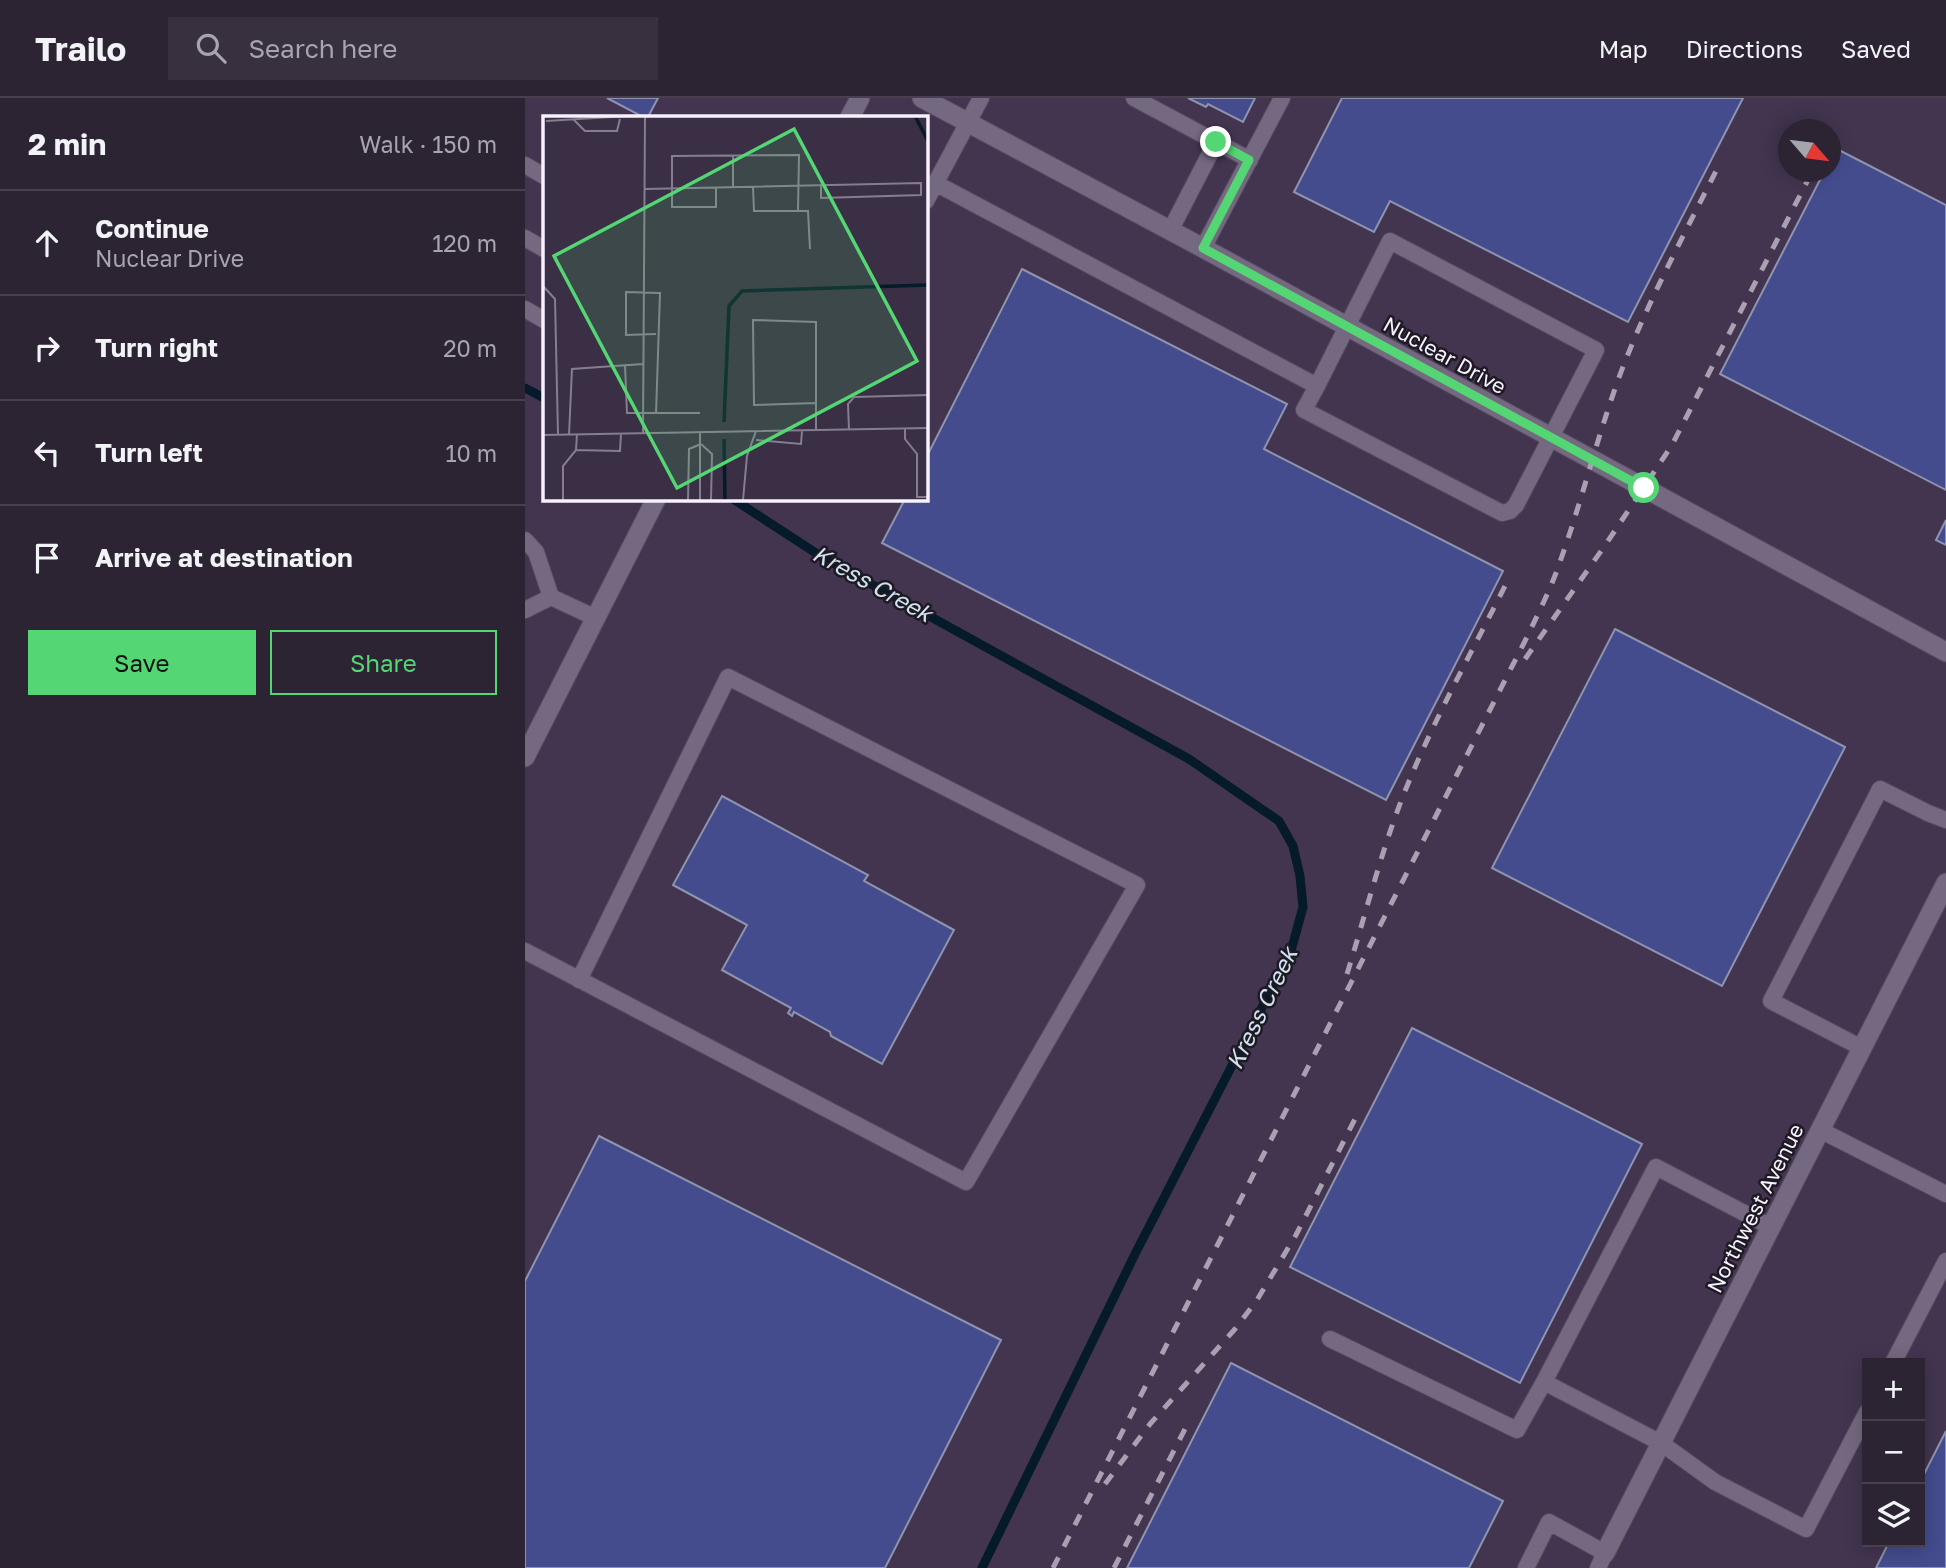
<!DOCTYPE html>
<meta charset="utf-8">
<style>
body{margin:0;font-family:"Golos Text",sans-serif;background:#382f3f;color:#f1f3f6}
.controls{position:absolute;right:21px;bottom:21px;display:grid;overflow:hidden;border-radius:0px;box-shadow:0 4px 18px #0003}
.controls button{width:63px;height:63px;display:grid;place-items:center;padding:0;border:0;border-bottom:2px solid #48404e;background:#2c2333;color:#f1f3f6;font:35px sans-serif}
.compass{position:absolute;left:1253px;top:21px;width:63px;height:63px;border-radius:50%;background:#2c2333;box-shadow:0 4px 18px #0003;rotate:118deg}
.stop{position:absolute;width:21px;height:21px;margin:-16px;border:5px solid #53d673;border-radius:50%;background:#fff}
.stop.end{background:#53d673;border-color:#fff;box-shadow:0 2px 7px #0008}
.list{margin:0;padding:0;list-style:none}
h2{display:flex;justify-content:space-between;align-items:center;height:91px;margin:0;padding:0 28px;font-size:30px}
h2 small{font-size:23px;font-weight:400;color:#a6a4ac}
.list li{display:grid;grid-template-columns:46px 1fr auto;gap:21px;align-items:center;box-sizing:border-box;height:105px;padding:0 28px;border-top:2px solid #48404e}
.list b{display:block;font-size:26px;white-space:nowrap}
.list p{margin:0;font-size:23px;white-space:nowrap;color:#a6a4ac}
.list em{font-size:23px;font-style:normal;color:#a6a4ac}
.actions{display:flex;gap:14px;padding:21px 28px}
.actions a{flex:1;padding:16px 0;border:2px solid #53d673;border-radius:0px;text-align:center;font-size:24px;color:#53d673}
.actions .main{background:#53d673;color:#111}
.icon{flex:none;width:38px;height:38px;fill:none;stroke:currentColor;stroke-width:2;stroke-linecap:round;stroke-linejoin:round}
.map{position:relative;flex:none;width:1421px;height:1470px;overflow:hidden}
header{display:flex;align-items:center;gap:42px;box-sizing:border-box;height:98px;padding:0 35px;background:#2c2333;border-bottom:2px solid #48404e}
header strong{font-size:33px}
nav{display:flex;gap:38px;margin-inline-start:auto;font-size:24px}
.search{width:490px;height:63px;background:#382f3f;display:flex;align-items:center;gap:18px;box-sizing:border-box;padding:0 24px;border-radius:0px;color:#a6a4ac;font-size:26px}
main{display:flex}
aside{flex:1;background:#2c2333}
.map>svg:first-child{display:block}
.built{fill:#433550;fill-rule:evenodd}
.lines{fill:none;stroke-linecap:round;stroke-linejoin:round}
.stream{stroke:#051a2a;stroke-width:9}
.building{fill:#444c8e;stroke:#8f94ae;stroke-width:2}
.service-casing{stroke:#554b5d;stroke-width:18}
.minor-casing{stroke:#554b5d;stroke-width:21}
.service{stroke:#756981;stroke-width:16}
.minor{stroke:#756981;stroke-width:19}
.rail{stroke:#a9a1b2;stroke-width:5;stroke-dasharray:12 12;stroke-linecap:butt}
.route{stroke:#53d673;stroke-width:9}
.labels{text-anchor:middle;dominant-baseline:central;stroke-width:5;stroke-linejoin:round;paint-order:stroke}
.street-label{font-size:21px;fill:#f8f1ff;stroke:#1e1a23}
.water-label{font-size:23px;font-style:italic;fill:#d1e3f1;stroke:#1e1a23}
.inset-river{fill:none;stroke:#051a2a;stroke-width:3.5}
.inset-road{fill:none;stroke:#867d8f;stroke-width:2}
.view{fill:#53d673;fill-opacity:0.15;stroke:#53d673;stroke-width:3.5}
.inset-edge{fill:none;stroke:#f8f1ff;stroke-width:3.5}
</style>
<header>
<strong>Trailo</strong>
<div class="search"><svg class="icon" aria-label="search" viewBox="0 0 24 24"><circle cx="10" cy="10" r="6"/><path d="M15 15l6 6"/></svg>Search here</div>
<nav><a>Map</a><a>Directions</a><a>Saved</a></nav>
</header>
<main>
<aside>
<h2>2 min<small>Walk · 150 m</small></h2>
<ul class="list">
<li><svg class="icon" aria-label="ahead" viewBox="0 0 24 24"><path d="M12 20V5M6 11l6-6 6 6"/></svg><div><b>Continue</b><p>Nuclear Drive</p></div><em>120 m</em></li>
<li><svg class="icon" aria-label="right" viewBox="0 0 24 24"><path d="M7 20v-9h11M14 6l5 5-5 5"/></svg><div><b>Turn right</b></div><em>20 m</em></li>
<li><svg class="icon" aria-label="left" viewBox="0 0 24 24"><path d="M17 20v-9H6M10 6l-5 5 5 5"/></svg><div><b>Turn left</b></div><em>10 m</em></li>
<li><svg class="icon" aria-label="arrive" viewBox="0 0 24 24"><path d="M6 21V4h12l-3 4 3 4H6"/></svg><div><b>Arrive at destination</b></div></li>
</ul>
<div class="actions"><a class="main">Save</a><a>Share</a></div>
</aside>
<div class="map">
<svg width="1421" height="1470" viewBox="0 0 1421 1470">
<rect width="100%" height="100%" fill="#3a2f44"/>
<path class="built" d="M0,0H1421V1470H0ZM19,19H401V401H19ZM1264,32H1306V74H1264ZM1342,1265H1395V1444H1342Z"/>
<g class="lines">
<path class="stream" d="M0,290L19,300
M208,401L297,459L664,661L754,723L768,748L775,778L778,809L766,853L610,1156L457,1470"/>
</g>
<path class="building" d="M82,0H133L123,19H118Z
M663,0H730L718,24L683,6L681,9Z
M817,0H1218L1103,224L865,103L849,134L769,94Z
M1310,50L1421,107V392L1195,276L1299,74H1306V60Z
M497,171L762,306L739,351L978,473L861,702L357,445L380,401H401V360Z
M1421,422V447L1411,442Z
M1090,531L1320,649L1197,888L967,770Z
M197,698L343,777L339,783L429,832L357,966L306,938L305,934L269,914L267,918L263,915L266,910L197,872L222,827L148,787Z
M887,930L1117,1046L995,1285L765,1169Z
M74,1038L476,1242L360,1470H0V1183Z
M706,1265L978,1403L944,1470H602Z
M1421,1333V1470H1351L1364,1444H1395V1384Z"/>
<g class="lines">
<defs>
<path id="service" d="M609,0L725,62
M0,67L19,78
M410,85L792,288L779,312L977,415L985,413L991,407L1071,252L865,143L792,288
M401,103L456,0
M645,133L691,44
M0,140L19,151
M678,150L757,0
M0,211L19,222
M0,442L11,454L26,499L71,520
M0,512L26,499
M0,853L441,1084L612,787L203,579L54,882
M1337,950L1246,903L1355,691L1403,715L1421,722
M1295,1032L1421,1096
M1246,1129L1131,1069L1019,1284L1136,1345L1190,1384L1281,1431L1342,1314
M805,1241L992,1332L1019,1284
M1368,1265L1421,1163
M1001,1470L1024,1424L1080,1455L1073,1470"/>
<path id="minor" d="M397,0L678,150L1421,554
M325,19L335,0
M0,659L131,401
M1080,1455L1421,785"/>
</defs>
<use href="#service" class="service-casing"/>
<use href="#minor" class="minor-casing"/>
<use href="#service" class="service"/>
<use href="#minor" class="minor"/>
<path class="rail" d="M1000,561L1081,446L1147,347L1287,74
M822,876C841,815 856,753 880,693C909,621 948,552 983,482
M580,1386L625,1326L710,1231L732,1202L771,1137L830,1021
M528,1470L1002,539C1014,514 1027,488 1036,461C1058,399 1073,336 1096,274C1123,203 1160,135 1194,67
M589,1470L661,1329"/>
</g>
<g class="lines">
<path class="route" d="M691,44L724,62L678,150L1119,390"/>
</g>
<g class="labels">
<g class="street-label">
<text transform="translate(920 257) rotate(29)">Nuclear Drive</text>
<text transform="translate(1230 1110) rotate(-63)">Northwest Avenue</text>
</g>
<g class="water-label">
<text transform="translate(348 485) rotate(29)">Kress Creek</text>
<text transform="translate(736 910) rotate(-64)">Kress Creek</text>
</g>
</g>
<g transform="translate(18 18)">
<rect width="385" height="385" fill="#3a2f44"/>
<path class="inset-river" d="M372,0L385,25M181,306L186,190L199,175L385,169M181,323L182,385"/>
<path class="inset-road" d="M31,4L42,15H74L77,3M3,5L85,0M190,40V71M173,72V91H129V40L256,39L255,95H211L210,71M102,73L378,67V79L278,82V70M255,95H265L267,133M0,170L12,183L15,319M82,249L84,297H157M273,287L211,289L210,204L273,206V314M113,298L117,177L83,176V219L113,218M362,313V323L374,338V381H385V336M306,314L305,288L311,281L385,279M100,317L102,0M0,319L385,312M26,319L29,253L100,248M213,324L258,328L259,315M158,328L169,338L168,385M33,334L77,335L78,318M200,384L204,340L213,315M20,385V350L33,334L34,318M145,385L146,333L158,328M157,385V316"/>
<path class="view" d="M251,13L374,245L134,372L11,140Z"/>
<rect width="385" height="385" class="inset-edge"/>
</g>
</svg>
<div class="controls">
<button>+</button>
<button>−</button>
<button><svg class="icon" aria-label="layers" viewBox="0 0 24 24"><path d="M12 4l9 5-9 5-9-5zM3 14l9 5 9-5"/></svg></button>
</div>
<svg class="compass" viewBox="-18 -18 36 36"><path d="M0-13l5 13h-10z" fill="#e53935"/><path d="M0 13l5-13h-10z" fill="#a6a4ac"/></svg>
<div class="stop" style="left:1119px;top:390px"></div>
<div class="stop end" style="left:691px;top:44px"></div>
</div>
</main>
